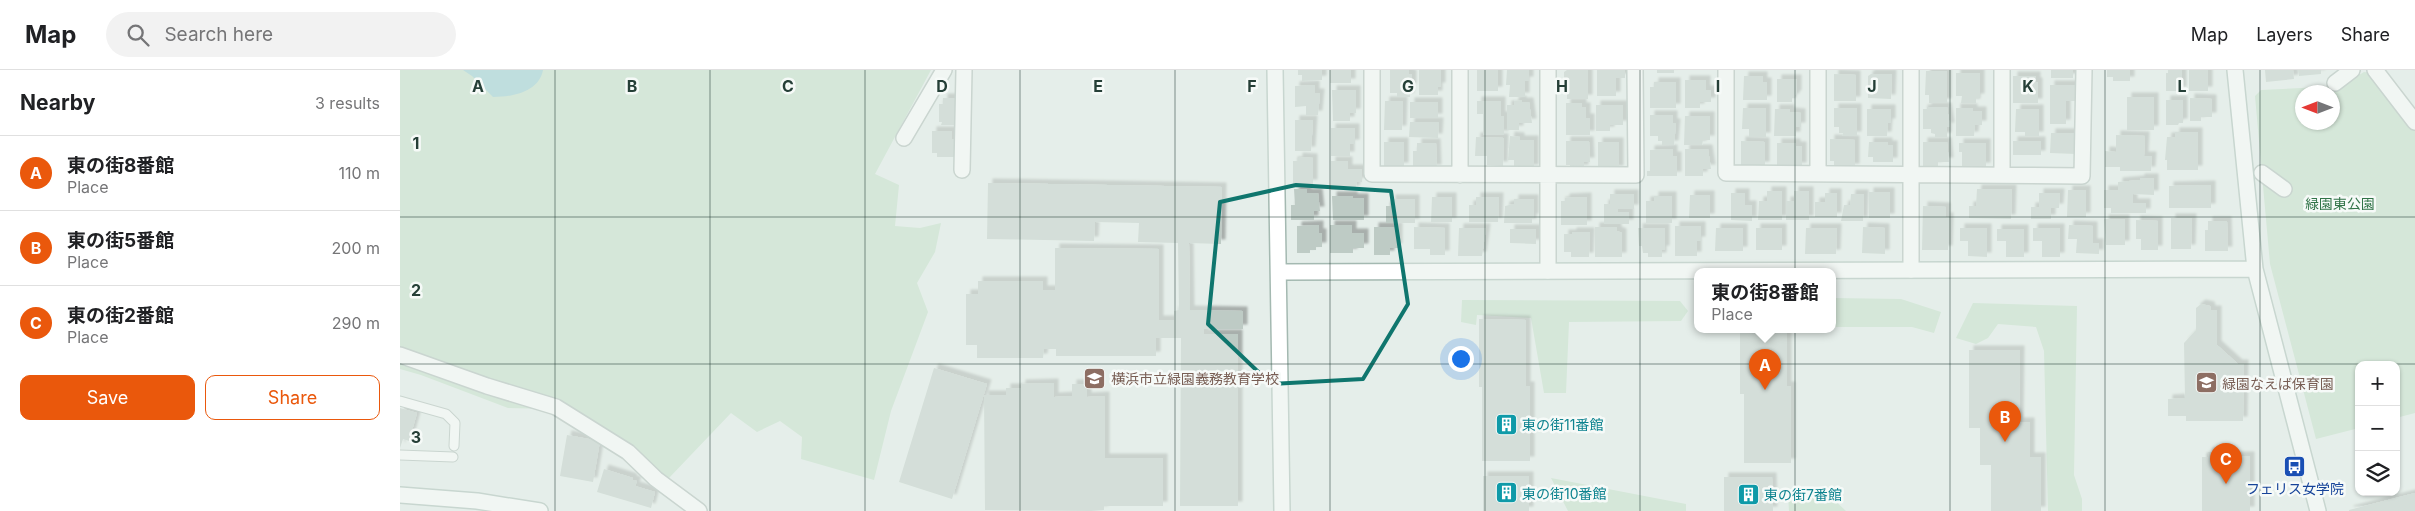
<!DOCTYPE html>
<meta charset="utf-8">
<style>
body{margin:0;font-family:Inter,"Noto Sans JP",sans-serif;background:#f2f2f2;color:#202124}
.controls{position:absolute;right:15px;bottom:15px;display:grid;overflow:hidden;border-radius:10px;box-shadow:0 1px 4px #0004}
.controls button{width:45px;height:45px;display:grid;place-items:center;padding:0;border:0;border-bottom:1px solid #e0e0e0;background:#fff;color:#202124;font:25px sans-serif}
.compass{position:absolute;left:1895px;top:15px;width:45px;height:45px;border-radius:50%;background:#fff;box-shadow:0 1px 4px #0004;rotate:270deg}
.you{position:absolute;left:1060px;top:288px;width:18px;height:18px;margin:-12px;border:4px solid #fff;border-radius:50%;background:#1a73e8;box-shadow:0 0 0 8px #1a73e833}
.badge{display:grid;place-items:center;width:32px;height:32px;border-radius:50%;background:#ea580c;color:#fff;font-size:16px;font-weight:700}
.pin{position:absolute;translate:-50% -41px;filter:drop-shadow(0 1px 2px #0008)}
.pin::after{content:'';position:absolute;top:26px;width:18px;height:15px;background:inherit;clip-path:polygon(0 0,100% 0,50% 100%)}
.popup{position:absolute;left:1294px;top:198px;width:142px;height:65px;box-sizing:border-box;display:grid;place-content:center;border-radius:10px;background:#fff;filter:drop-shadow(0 1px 4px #0005);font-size:16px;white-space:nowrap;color:#757577}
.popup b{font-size:19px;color:#202124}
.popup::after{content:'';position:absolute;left:50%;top:100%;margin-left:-10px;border:10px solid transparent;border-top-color:#fff}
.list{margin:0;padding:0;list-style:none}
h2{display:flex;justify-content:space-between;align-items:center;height:65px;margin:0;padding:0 20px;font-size:21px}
h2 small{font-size:16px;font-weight:400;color:#757577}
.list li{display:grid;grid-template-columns:32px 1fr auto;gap:15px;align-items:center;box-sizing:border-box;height:75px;padding:0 20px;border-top:1px solid #e0e0e0}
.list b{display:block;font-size:19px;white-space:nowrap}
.list p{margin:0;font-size:16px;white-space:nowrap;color:#757577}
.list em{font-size:16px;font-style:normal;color:#757577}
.actions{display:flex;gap:10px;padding:15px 20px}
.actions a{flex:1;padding:11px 0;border:1px solid #ea580c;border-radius:10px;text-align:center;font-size:18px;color:#ea580c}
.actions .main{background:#ea580c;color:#fff}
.icon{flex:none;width:28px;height:28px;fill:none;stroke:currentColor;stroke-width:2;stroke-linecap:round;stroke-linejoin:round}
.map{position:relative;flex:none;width:2015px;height:441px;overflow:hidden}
header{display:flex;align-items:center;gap:30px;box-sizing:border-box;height:70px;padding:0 25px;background:#fff;border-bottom:1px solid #e0e0e0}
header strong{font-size:24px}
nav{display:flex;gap:28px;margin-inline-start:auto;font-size:18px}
.search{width:350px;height:45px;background:#f2f2f2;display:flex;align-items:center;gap:12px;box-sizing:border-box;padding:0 18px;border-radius:28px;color:#757577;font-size:19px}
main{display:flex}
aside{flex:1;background:#fff}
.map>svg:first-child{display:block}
.green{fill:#c0dec6;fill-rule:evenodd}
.water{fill:#91c9d0}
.building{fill:#becbc5;filter:url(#shadow)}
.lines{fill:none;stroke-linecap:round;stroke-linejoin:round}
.lane-casing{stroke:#a8b6b1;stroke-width:11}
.street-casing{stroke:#a8b6b1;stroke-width:18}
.secondary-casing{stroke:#a4b9b1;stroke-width:18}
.lane{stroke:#fff;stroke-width:9}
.street{stroke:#fff;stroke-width:15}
.secondary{stroke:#fff;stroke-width:15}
.marked{fill:none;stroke:#0f766e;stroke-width:4;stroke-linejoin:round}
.grid{fill:none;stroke:#253f37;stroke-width:1;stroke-opacity:0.55}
.labels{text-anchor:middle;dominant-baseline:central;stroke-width:5;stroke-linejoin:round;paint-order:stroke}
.park-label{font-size:14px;fill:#317448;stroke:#f6faf8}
.education-label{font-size:14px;fill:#785e54;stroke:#f6faf8;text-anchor:start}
.culture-label{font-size:14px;fill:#0d838f;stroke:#f6faf8;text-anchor:start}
.transit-label{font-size:14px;fill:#164399;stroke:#f6faf8}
.grid-label{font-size:16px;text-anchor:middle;font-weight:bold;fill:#253f37;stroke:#f6faf8;stroke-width:5;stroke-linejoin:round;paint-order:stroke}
</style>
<header>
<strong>Map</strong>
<div class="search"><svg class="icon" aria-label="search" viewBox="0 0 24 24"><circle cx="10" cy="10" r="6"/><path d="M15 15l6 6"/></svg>Search here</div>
<nav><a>Map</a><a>Layers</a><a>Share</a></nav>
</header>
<main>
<aside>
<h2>Nearby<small>3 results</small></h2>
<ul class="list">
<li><span class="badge">A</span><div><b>東の街8番館</b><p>Place</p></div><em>110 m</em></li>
<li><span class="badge">B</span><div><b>東の街5番館</b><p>Place</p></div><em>200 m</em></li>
<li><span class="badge">C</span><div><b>東の街2番館</b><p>Place</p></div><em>290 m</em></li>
</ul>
<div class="actions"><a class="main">Save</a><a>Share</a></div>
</aside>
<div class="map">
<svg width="2015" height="441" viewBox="0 0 2015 441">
<defs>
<filter id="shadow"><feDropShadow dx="4.5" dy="-4.5" stdDeviation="1" flood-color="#0004"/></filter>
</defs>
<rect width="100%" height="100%" fill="#e5eeea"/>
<path class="green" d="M0,0H531L475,104L499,115L495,156L520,158L541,153L535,182L517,213L528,242L491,341L474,410L401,389L402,367L380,351L357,362L331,343L269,408L251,407L223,380L151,339L108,338L21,305L0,299Z
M1964,2L1972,3L2015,59V343L1996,348V295H1959V358L1916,369L1870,194L1855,26L1861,20L1941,16ZM1902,22H1932V52H1902Z
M1433,228L1501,229L1541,242L1534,263L1512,257H1433Z
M1062,230L1280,231L1288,241L1281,251L1169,252L1166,323H1144L1131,248L1077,245L1076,255L1061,252Z
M1573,233L1677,236L1674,405L1682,429V441H1648L1644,281L1636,257L1598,254L1588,268L1576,274L1556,268Z
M1151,408L1286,434V441H1168Z
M1388,425H1429L1446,441H1389Z"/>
<path class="water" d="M63,0H143C139,22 112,27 93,27L72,6Z"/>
<path class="building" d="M898,0H922V10L902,11V5H898Z
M930,0H951V13H930Z
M990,0H1009V4H1012V18H1010V27H997V23H990Z
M1019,0H1041V17H1038V25H1019Z
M1077,0H1098V21H1077Z
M1107,0H1129V11H1125V27H1109L1110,15H1106Z
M1167,0H1188V29H1167V19H1164V2Z
M1197,0H1225V8H1216V26H1197Z
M1257,0H1274V3H1257Z
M1651,0H1673V8H1651Z
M1707,0H1730V11H1713V7H1707Z
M1768,0H1782V21H1766V3H1768Z
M1789,0H1808V21H1789Z
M1865,0H1893L1894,9L1866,12Z
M1898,0H1921V4L1899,6Z
M1526,1H1547V33H1529V25H1525Z
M1556,3H1580V28H1576V33H1561L1562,26H1556Z
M1434,4L1456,5V31H1434Z
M1471,4H1492L1491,29L1468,28V6Z
M1344,6H1363V12H1367V30H1343Z
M1613,6H1636V12H1638V33H1613Z
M1377,9H1397V25H1395V28H1392V32H1377Z
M1285,10H1306V20H1311V32H1300V38H1285Z
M1254,12H1276V38H1250V17H1254Z
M915,15V23H920L918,45H906V36L895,37V16Z
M1650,15H1676V31H1666V54H1650Z
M932,20H956V43H950V51H933Z
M1727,27H1754V60H1727Z
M543,28H557L555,55H541L542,52H539V34H543Z
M1790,28L1812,29V47H1801V51H1790Z
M1122,30V32H1129L1132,53H1119V60H1107V35H1114V31Z
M1766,30H1783V53H1779L1778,55H1766Z
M985,31H1003L1002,60H984Z
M1077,31H1101V46H1104V65H1083V44H1077Z
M1010,32H1038V48H1010Z
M1166,33H1182V37H1186V48H1190V65H1166Z
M1196,35H1223V55H1210V61H1196Z
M1527,37H1547L1550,57H1547V67H1535V64L1531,63V59H1523V39H1527Z
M1343,38H1366V67H1349V59H1342Z
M1434,38H1457V66H1442L1443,63H1439V57H1434Z
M1556,38H1573V41H1582V55H1575L1574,66H1556Z
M1375,39H1390V42L1401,43V57H1396V66H1374Z
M1467,39H1491V53H1488L1487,66H1467Z
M1616,39H1639V66H1625V62H1615Z
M1250,45H1273V53H1276L1274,75H1262V71H1258V66H1250Z
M1285,46H1310V70H1303L1302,75H1284Z
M895,50H913L911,81H895Z
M1010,52H1039L1038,68L1009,67Z
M931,58H955V74H950V86H931Z
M532,61H552V69H554V87H537V83H532Z
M1775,62H1798V100H1767V90H1765L1767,67H1775Z
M1651,63H1676V84L1650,83Z
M1716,65L1745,66L1744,86H1752L1751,101H1720V97H1705V81L1716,82Z
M1110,66L1120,67V70H1134V99H1114V90H1108Z
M1076,67L1104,68L1103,96L1087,95V86H1075Z
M1430,69L1455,70V98H1434V91H1430Z
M1166,71H1189L1190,92H1184V99H1170V95H1166Z
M1341,71L1365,72V96H1341Z
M1613,71H1641V85H1613Z
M984,72H1004V97H984Z
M1198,72H1219V100H1198Z
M1469,72H1488V75H1493V92H1473V87H1468Z
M1523,72H1547L1549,92H1538V96H1523Z
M1017,73H1036L1037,99H1013V81H1017Z
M1377,73H1396V76H1402V97H1377Z
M1559,73H1586V97H1562V82H1559Z
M1273,79V86H1277V106H1247V101H1250V80Z
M1285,79H1308L1311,99H1303V106H1285Z
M898,87L913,88V114H893V91H898Z
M931,91H948V99H962V112H957L955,120H931Z
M1740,108H1754V125L1733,124V133H1746V143H1711V138H1704V120H1718V112L1740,110Z
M588,113L822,117L821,174L789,173L790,240L843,241V259H804V264H838V436H780L781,268H756V286H656V279H644L643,288H577V275H566V224H578V211H643V220H655V178L759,179V250H774V241L779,240L778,173L738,172L739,153L695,152L694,171L587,169Z
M1811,115V138H1769V116Z
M894,119H907V123H918L920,141H914V150H891V135H895Z
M1577,119H1612L1611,149L1569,148V136H1576Z
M1668,120H1686V147H1667Z
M1367,121H1382V150H1358L1359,131H1367Z
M1394,121H1409V150H1386V131H1394Z
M1469,122H1490V148H1469Z
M1331,123H1345V135H1352V151L1331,150Z
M1425,123H1437V147H1415V132H1425Z
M1639,123H1660L1659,138H1651V149H1631V137H1639Z
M1210,124H1234V139H1218V142H1229V154H1204V134H1210Z
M1451,124H1464L1463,151H1441L1444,135H1450Z
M1290,125H1310V148H1289Z
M932,126H953V128H964V150H933Z
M1254,126H1272V153H1246V131H1254Z
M1032,127H1052V152H1031Z
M1076,127H1099L1098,152H1069V135H1076Z
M1187,127V155H1161V131H1165V128Z
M991,129H1015V153H986V136H991Z
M1114,129H1134V148H1132V153H1104L1105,136L1114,134Z
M1523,136L1546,137V147H1549L1548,180H1522Z
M1771,148H1792L1791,179H1771Z
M1704,149H1725V175H1706Z
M1736,150L1758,151V180H1741V169H1736Z
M1808,151H1827L1828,181H1805V160H1808Z
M919,155V163H922V177H916V180H910V183H897V156Z
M930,155H952V163H964V178H953V183H930Z
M1669,155L1693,156V173H1699V184L1676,183L1677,169H1668Z
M1275,156H1301V171H1297V186H1275Z
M974,157H998V178H990V185H974Z
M1014,157L1045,158V185H1030V179H1014Z
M1195,157H1217V161L1222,163V187H1195Z
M1463,157L1485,158V184L1462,183Z
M1059,158H1086L1082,186H1058Z
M1238,158H1265V180H1262V187H1248V183H1243L1242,176H1239Z
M1316,158H1343V181H1315Z
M1356,158H1382V180H1356Z
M1406,158H1437L1436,184H1405Z
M1560,158H1587V187L1568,186V171H1560Z
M1633,158H1660V187H1642V171H1633Z
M1110,159H1136V174L1110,173Z
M1597,159H1624V187H1606V171H1597Z
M1172,162H1190L1189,187H1171V182H1164V164H1172Z
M1801,234L1810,236L1811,240H1817V275L1838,294H1844L1843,351H1786V346H1768V329L1785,328L1784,273L1796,260V238Z
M1079,249L1126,250V316H1130V391H1082V317H1079Z
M1340,259H1387V316H1391V393H1344V324H1340Z
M1569,280H1620L1619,352H1630V387H1641V441H1591V395H1580V358H1569Z
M534,298L587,314L552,429L499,412Z
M654,313V327L672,326V314H687V327L705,326V388H763V436H704V440L691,441L585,440L584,325H606V318H621V314Z
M0,338L17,343L9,371L3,369L0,378Z
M167,365L200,371L193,412L160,406Z
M1830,381V386H1850V441H1802V387H1808V382Z
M204,399L233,408L232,410L237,411L235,416L255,422L251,438L197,422Z
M1083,406H1129V441H1083Z
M1324,407H1372L1373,441H1324Z
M2015,423V441H1949V440Z"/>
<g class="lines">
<defs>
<path id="lane" d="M0,331L46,344L55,353L54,376
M0,385L53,387"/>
<path id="street" d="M972,0V104L1236,105L1235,0
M1148,0V201
M1326,0V103L1682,106L1684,0
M1511,0V200
M1602,0V105
M1975,0L2015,52
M1935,13L1952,0
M504,68L544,0
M562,100L564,0
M1418,103V0
M1862,103L1884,119
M1060,105V0
M0,285L87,316L156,337L228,382L256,409L299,441"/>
<path id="secondary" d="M875,0L882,441
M1835,0L1855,199L1918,441
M879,202L1855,199
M0,425L77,431L140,441"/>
</defs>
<use href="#lane" class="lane-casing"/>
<use href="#street" class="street-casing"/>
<use href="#secondary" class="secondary-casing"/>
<use href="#lane" class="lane"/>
<use href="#street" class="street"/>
<use href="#secondary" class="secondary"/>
</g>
<path d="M0 0H2015V441H0ZM896,115L991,121L1008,234L963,309L871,314L808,254L820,132Z" fill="#e5eeea" fill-opacity=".55" fill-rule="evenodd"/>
<path class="marked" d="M896,115L991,121L1008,234L963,309L871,314L808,254L820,132Z"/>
<path class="grid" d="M155,0V441M310,0V441M465,0V441M620,0V441M775,0V441M930,0V441M1085,0V441M1240,0V441M1395,0V441M1550,0V441M1705,0V441M1860,0V441M0,147H2015M0,294H2015"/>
<defs>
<symbol id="school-square" viewBox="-11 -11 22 22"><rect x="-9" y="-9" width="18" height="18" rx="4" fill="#8d6e63" stroke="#f6faf8"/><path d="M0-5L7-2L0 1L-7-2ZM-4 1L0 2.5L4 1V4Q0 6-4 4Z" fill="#fff"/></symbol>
<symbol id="building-square" viewBox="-11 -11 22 22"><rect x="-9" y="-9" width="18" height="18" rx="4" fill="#0f9aa8" stroke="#f6faf8"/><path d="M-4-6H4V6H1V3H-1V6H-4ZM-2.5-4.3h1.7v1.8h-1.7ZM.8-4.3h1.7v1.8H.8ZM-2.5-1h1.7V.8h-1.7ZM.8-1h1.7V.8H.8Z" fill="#fff"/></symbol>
<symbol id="bus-square" viewBox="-11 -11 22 22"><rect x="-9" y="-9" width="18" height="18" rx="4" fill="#1a4fb4" stroke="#f6faf8"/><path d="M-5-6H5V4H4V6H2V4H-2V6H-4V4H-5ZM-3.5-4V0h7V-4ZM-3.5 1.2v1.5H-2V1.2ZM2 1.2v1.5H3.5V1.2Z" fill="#fff"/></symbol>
</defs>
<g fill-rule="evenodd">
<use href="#school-square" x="682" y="296" width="25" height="25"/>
<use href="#school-square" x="1794" y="300" width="25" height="25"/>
<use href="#building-square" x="1094" y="342" width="25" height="25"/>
<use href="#bus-square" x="1882" y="384" width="25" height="25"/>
<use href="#building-square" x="1094" y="410" width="25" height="25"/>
<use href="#building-square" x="1336" y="412" width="25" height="25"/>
</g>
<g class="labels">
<g class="park-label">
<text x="1940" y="133">緑園東公園</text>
</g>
<g class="education-label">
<text x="711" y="308">横浜市立緑園義務教育学校</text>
<text x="1822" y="313">緑園なえば保育園</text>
</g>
<g class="culture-label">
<text x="1122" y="354">東の街11番館</text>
<text x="1122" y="423">東の街10番館</text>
<text x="1364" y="424">東の街7番館</text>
</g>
<g class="transit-label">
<text x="1895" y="418">フェリス女学院</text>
</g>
</g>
<g class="grid-label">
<text x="78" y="22">A</text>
<text x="232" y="22">B</text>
<text x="388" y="22">C</text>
<text x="542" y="22">D</text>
<text x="698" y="22">E</text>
<text x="852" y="22">F</text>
<text x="1008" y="22">G</text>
<text x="1162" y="22">H</text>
<text x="1318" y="22">I</text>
<text x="1472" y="22">J</text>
<text x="1628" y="22">K</text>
<text x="1782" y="22">L</text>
<text x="16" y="79">1</text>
<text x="16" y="226">2</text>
<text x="16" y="373">3</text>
</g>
</svg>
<div class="controls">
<button>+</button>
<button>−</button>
<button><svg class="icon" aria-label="layers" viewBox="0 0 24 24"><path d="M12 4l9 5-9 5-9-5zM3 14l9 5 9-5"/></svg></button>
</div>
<svg class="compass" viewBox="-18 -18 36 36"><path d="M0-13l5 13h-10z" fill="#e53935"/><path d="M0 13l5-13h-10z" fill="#757577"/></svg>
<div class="you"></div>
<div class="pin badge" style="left:1365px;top:320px">A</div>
<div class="popup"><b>東の街8番館</b>Place</div>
<div class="pin badge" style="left:1605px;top:372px">B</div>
<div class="pin badge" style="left:1826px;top:414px">C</div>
</div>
</main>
